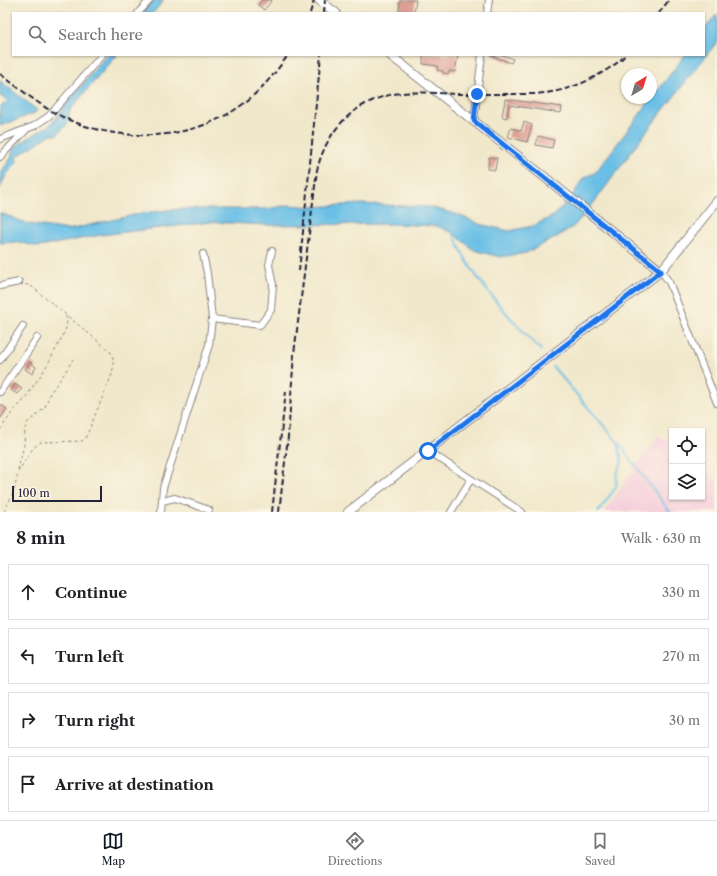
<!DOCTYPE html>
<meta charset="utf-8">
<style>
body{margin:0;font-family:"Libre Caslon Text",serif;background:#f2f2f2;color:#202124}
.controls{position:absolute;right:12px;bottom:12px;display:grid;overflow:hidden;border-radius:0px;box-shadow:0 1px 3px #0004}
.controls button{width:36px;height:36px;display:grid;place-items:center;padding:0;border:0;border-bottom:1px solid #e0e0e0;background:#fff;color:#202124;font:20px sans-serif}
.compass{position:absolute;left:621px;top:68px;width:36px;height:36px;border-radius:50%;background:#fff;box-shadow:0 1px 3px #0004;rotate:38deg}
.scale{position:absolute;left:12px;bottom:10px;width:90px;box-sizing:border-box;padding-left:4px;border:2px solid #22223b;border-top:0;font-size:11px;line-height:14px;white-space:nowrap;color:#22223b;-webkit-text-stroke:3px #fcf5e5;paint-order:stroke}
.stop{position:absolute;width:12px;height:12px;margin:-9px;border:3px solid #1a73e8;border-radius:50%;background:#fff}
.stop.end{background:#1a73e8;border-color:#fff;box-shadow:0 1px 4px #0008}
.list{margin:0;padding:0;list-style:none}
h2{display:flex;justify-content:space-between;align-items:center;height:52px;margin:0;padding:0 16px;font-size:17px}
h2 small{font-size:13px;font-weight:400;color:#757577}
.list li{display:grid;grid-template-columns:26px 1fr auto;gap:12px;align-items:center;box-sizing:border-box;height:56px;margin:0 8px 8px;padding:0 8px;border:1px solid #e0e0e0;border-radius:0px}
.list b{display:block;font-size:15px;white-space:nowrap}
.list em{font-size:13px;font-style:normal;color:#757577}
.icon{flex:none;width:22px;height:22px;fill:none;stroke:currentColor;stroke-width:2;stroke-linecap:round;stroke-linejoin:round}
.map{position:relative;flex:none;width:717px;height:512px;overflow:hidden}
.search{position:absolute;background:#fff;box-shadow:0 1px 3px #0004;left:12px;right:12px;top:12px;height:44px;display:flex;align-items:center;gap:10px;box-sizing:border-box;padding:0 14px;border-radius:0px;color:#757577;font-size:15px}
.sheet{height:308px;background:#fff}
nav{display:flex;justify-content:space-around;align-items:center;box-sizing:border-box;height:56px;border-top:1px solid #e0e0e0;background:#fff;font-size:11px;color:#757577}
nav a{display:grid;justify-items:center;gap:2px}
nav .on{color:#111827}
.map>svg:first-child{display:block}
.built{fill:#f5cfdb}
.water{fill:#69bfe6;stroke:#467090}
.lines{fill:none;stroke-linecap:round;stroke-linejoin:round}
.stream{stroke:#69bfe6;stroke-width:2}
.building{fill:#da978d}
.minor-casing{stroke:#8a8583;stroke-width:8}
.major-casing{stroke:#8a8583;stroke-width:10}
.path{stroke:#8a8583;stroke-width:1;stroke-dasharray:3 3;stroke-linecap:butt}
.minor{stroke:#fff;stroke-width:6}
.major{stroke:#fff;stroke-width:8}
.rail{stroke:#22223b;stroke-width:2;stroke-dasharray:6 3;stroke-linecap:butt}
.route{stroke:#1a73e8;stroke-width:5}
</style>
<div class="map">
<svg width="717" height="512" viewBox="0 0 717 512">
<rect width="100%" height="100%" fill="#fcf5e5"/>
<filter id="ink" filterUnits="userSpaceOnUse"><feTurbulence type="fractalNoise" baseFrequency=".025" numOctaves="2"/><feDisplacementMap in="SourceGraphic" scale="8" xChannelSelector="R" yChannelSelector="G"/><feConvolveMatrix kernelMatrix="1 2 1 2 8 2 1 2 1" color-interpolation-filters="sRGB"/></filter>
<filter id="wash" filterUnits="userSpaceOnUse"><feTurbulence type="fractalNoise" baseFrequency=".012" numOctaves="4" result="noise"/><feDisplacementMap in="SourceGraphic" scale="16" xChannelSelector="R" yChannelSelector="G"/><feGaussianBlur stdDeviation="0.9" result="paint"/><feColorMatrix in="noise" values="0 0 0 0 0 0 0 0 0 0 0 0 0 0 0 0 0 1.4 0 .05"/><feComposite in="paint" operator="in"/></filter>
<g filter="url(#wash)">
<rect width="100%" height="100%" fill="#f1e8cb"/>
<path class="built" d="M658,436L672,444V497H702V466L717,482V512H604Z"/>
<path class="water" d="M153,0H164L153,13H142Z
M717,14V42L643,136L596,200L574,226L557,237L526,253L500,257L474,250L453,233L437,226L395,224L265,225L211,222L100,235L39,247L18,242L0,243V213L29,224L68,230L143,213L178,209H267L289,205L312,207L361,204L430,207L459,215L479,224L509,231L533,226L555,215L574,193L585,177L595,173L685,55H704V30Z
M107,55H117L70,110L67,124L57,135L51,134L16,157L17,162L6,175L0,188V174L11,158L13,149L22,142L48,126L55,120L63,108Z
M0,81L37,110L35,113L0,126V107L3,104L4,105L8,101L0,96Z"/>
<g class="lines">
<path class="stream" d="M453,232C457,242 462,253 468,263C488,295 514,323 541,350
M553,367L618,442L670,512
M598,512L616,487L617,473L622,462L618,443"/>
</g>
<g id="blocks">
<path class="building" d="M262,0H272L264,10L258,5Z
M400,0H416L414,13H399Z
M423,55H458L455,72L449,71V74L443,73V71L437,70L438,66L423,64Z
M490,55H503L513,59L511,63Z
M505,99L562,107L561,113L509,105L507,118L502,117Z
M524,122L532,125L527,142L508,137L511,128L521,131Z
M538,136L554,140L552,148L536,145Z
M489,157L497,158L495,170L488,169Z
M30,362L36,367L32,374L25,369Z
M15,384L22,389L17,394L11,390Z
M0,404L7,409L0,419Z"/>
</g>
</g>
<g filter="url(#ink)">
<use href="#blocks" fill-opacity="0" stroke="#8a8583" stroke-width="1"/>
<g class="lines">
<defs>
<path id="minor" d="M138,13L150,0
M487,13L489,0
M474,121L482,55
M0,139L34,126L49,116L102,55
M0,157L26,130
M661,271L669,282L717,403
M0,286L19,282
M212,319L260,325L271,310L273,285L269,265L272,251
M0,360L23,326
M0,392L37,338
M428,451L522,512
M162,501L175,498L209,510
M161,512L163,488L209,345L212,319L207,273L203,254
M451,512L471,479"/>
<path id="major" d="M319,0L336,13
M390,55L542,175L661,271
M348,512L661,271L717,201"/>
</defs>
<use href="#minor" class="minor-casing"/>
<use href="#major" class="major-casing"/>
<path class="path" d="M0,430L16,407L21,404L45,369L58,345L67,326L66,316
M18,470L24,445L25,429L27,423L36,416L45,407L50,393L64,374L73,359
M18,472L33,448L41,442L82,441L86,437L111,377C114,367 115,360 110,351L31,286L24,284
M4,512L14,491L18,473"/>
<use href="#minor" class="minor"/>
<use href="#major" class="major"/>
<path class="rail" d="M310,13L314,0
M324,13L325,0
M659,13L669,0
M0,74C18,87 35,102 55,113C112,144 190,144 243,104C261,90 275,74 288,55
M299,271L321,55
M272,512L286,391
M279,512L288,437L294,354L317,170C327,130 353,102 394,94C413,91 436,93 455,94C481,94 508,94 534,94C563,92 583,85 608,69C614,65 621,61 625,55"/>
</g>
</g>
<g class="lines" filter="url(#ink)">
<path class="route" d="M428,451L661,271L474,121L477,94"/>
</g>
</svg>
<div class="controls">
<button><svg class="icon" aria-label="locate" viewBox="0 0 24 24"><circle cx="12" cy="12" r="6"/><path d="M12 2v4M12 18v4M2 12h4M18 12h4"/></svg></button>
<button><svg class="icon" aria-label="layers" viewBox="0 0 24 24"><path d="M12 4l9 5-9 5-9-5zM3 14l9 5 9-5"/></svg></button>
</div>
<svg class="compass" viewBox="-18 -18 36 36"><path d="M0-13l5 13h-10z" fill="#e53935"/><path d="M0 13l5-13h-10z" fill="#757577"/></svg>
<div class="scale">100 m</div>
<div class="stop" style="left:428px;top:451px"></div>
<div class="stop end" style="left:477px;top:94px"></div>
<div class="search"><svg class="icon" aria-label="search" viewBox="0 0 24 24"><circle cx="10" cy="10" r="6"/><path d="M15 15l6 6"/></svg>Search here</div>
</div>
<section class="sheet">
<h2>8 min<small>Walk · 630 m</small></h2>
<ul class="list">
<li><svg class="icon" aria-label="ahead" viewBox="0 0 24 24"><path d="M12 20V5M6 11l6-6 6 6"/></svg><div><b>Continue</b></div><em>330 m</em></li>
<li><svg class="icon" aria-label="left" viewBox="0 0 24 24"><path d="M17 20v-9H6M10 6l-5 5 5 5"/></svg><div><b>Turn left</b></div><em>270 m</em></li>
<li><svg class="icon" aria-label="right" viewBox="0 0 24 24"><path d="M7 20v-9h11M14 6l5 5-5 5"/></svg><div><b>Turn right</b></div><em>30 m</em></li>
<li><svg class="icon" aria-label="arrive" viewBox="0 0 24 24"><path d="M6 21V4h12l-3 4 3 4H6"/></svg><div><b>Arrive at destination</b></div></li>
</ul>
</section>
<nav>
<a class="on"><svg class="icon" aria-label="map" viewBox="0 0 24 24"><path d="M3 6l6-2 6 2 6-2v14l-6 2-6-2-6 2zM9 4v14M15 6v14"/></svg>Map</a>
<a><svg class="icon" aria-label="directions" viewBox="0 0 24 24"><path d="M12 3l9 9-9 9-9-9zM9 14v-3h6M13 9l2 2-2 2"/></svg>Directions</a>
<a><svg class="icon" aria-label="saved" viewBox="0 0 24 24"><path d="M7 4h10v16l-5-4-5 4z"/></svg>Saved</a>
</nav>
